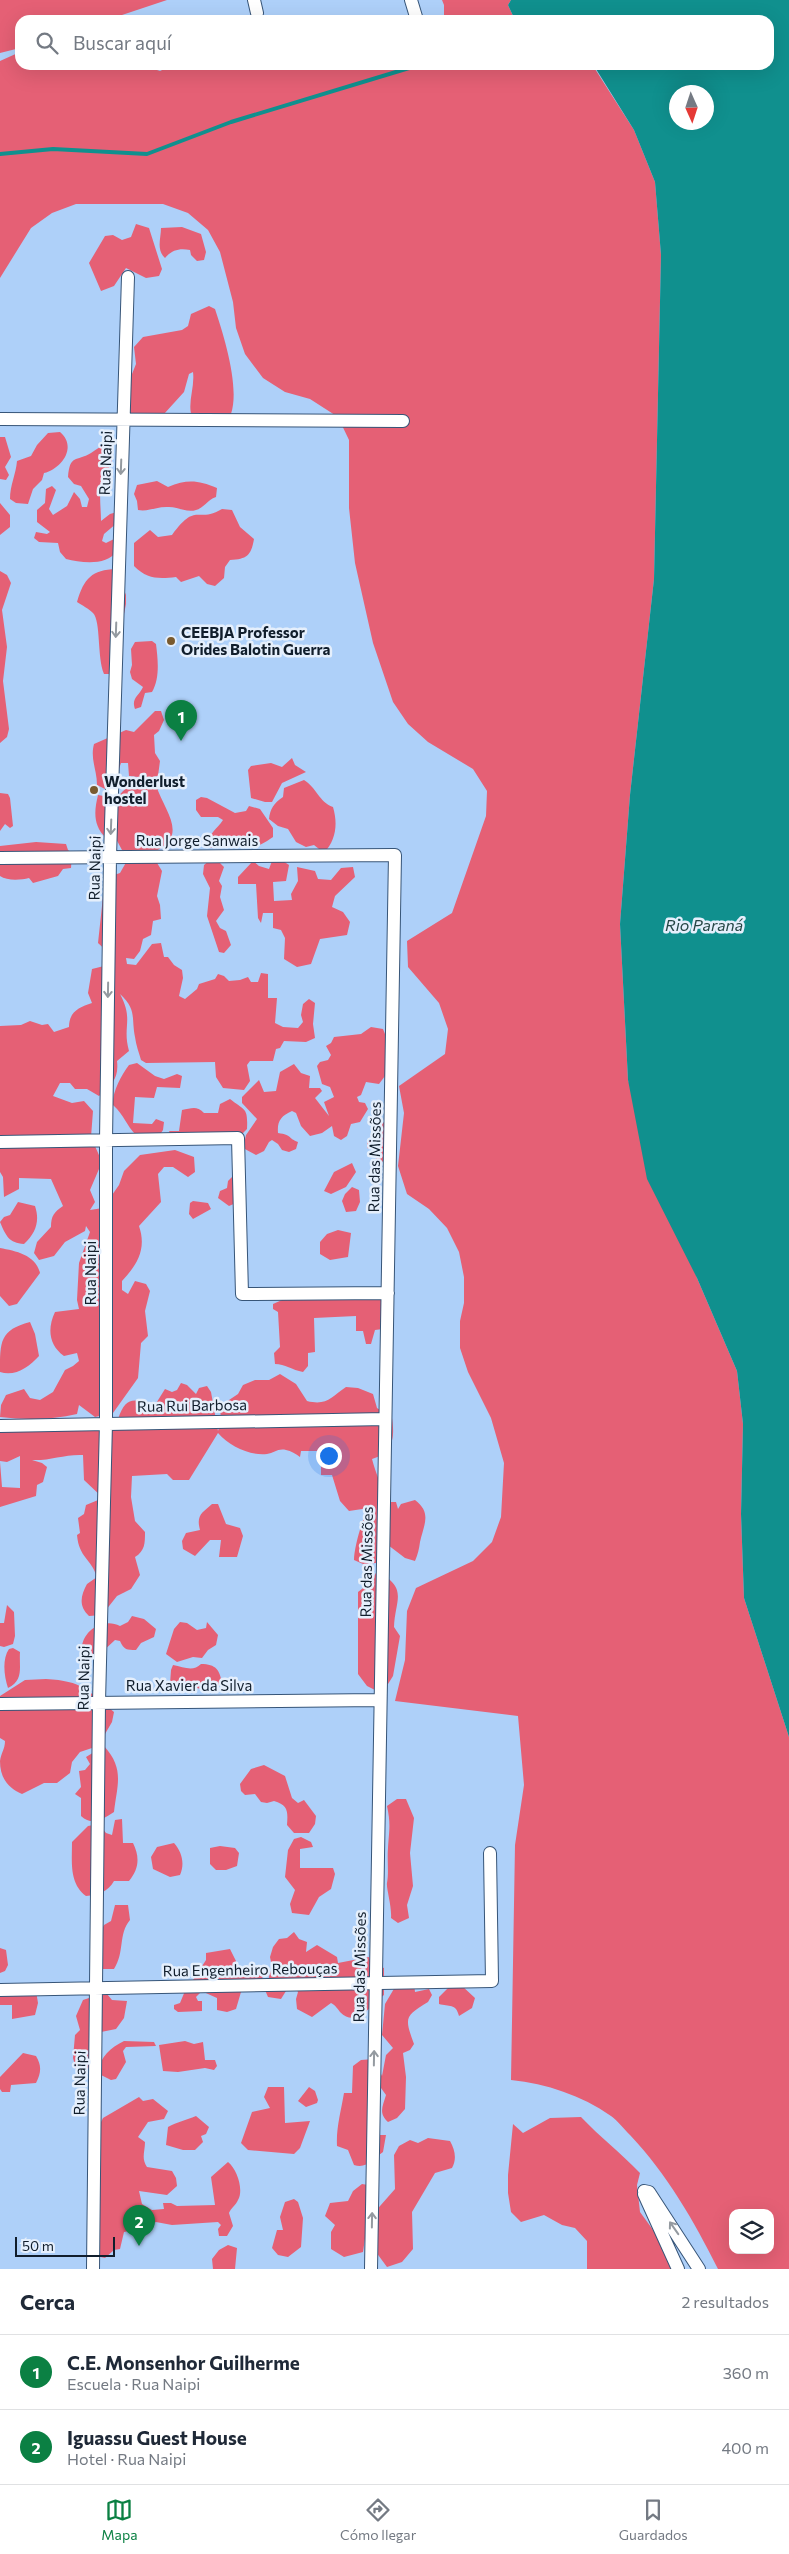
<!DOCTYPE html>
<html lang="es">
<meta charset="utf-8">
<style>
body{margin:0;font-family:Commissioner,sans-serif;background:#f2f2f3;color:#1f2937}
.controls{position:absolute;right:15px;bottom:15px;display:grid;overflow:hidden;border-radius:10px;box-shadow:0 5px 20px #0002}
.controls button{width:45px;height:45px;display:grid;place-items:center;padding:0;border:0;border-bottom:1px solid #e0e1e3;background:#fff;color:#1f2937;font:25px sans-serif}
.compass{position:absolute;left:669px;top:85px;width:45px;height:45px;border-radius:50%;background:#fff;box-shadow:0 5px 20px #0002;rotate:177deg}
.scale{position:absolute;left:15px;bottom:12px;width:100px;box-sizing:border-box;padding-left:5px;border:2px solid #111e2c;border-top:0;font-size:14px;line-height:18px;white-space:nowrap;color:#111e2c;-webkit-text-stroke:4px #e5effc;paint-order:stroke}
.you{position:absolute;left:328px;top:1455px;width:18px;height:18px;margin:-12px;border:4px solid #fff;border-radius:50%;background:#1a73e8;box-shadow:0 0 0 8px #1a73e833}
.badge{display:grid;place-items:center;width:32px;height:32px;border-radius:50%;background:#0b8043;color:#fff;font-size:16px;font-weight:700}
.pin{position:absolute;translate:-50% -41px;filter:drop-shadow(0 1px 2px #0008)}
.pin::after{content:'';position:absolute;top:26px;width:18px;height:15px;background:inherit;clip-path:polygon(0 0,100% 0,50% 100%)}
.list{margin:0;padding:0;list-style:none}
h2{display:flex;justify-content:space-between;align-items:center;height:65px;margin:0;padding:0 20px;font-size:21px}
h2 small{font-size:16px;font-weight:400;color:#747a83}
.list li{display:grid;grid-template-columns:32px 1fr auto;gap:15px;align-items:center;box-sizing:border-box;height:75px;padding:0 20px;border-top:1px solid #e0e1e3}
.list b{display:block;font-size:19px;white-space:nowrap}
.list p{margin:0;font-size:16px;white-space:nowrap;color:#747a83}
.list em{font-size:16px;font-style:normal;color:#747a83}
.icon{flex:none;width:28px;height:28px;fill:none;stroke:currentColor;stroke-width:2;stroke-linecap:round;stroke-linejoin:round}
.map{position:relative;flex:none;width:789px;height:2269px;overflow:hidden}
.search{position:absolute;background:#fff;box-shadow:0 5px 20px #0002;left:15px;right:15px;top:15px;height:55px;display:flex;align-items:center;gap:12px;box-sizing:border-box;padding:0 18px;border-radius:15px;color:#747a83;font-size:19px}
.sheet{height:215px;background:#fff}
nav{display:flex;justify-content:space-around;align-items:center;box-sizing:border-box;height:70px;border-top:1px solid #e0e1e3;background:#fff;font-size:14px;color:#747a83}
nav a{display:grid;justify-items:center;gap:2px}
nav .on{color:#0b8043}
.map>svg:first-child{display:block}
.forest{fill:#e56075;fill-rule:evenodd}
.water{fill:#10908e;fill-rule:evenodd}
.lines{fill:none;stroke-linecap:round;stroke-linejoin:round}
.stream{stroke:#10908e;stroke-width:4}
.minor-casing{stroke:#375578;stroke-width:14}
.minor{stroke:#fff;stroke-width:12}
.oneway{stroke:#949aa0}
.poi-dot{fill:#795a2f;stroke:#e5effc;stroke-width:2}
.labels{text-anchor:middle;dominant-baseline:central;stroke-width:5;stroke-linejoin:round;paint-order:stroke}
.street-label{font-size:15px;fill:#111e2c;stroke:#e5effc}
.poi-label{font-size:15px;font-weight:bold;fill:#111e2c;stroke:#e5effc;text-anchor:start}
.water-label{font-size:16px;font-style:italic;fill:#254645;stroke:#e5effc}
</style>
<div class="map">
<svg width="789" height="2269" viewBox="0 0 789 2269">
<rect width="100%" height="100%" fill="#aed0f9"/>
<path class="forest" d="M0,0H167L107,20H20V48L0,53Z
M442,0H511L508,5L515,20H444V5Z
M372,15L379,20H317Z
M20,52V65H142L160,71L173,65H589L595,69L634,130L655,182L661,255L654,579L630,795L620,924L628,1080L697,1278L737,1371L743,1424L741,1514L744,1598L789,1737V2269H718C694,2221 667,2174 630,2135C624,2129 618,2121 611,2116C581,2095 547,2084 511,2080L515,1845L524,1785L518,1716L395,1701L405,1660L407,1611L416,1588L473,1561L492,1542L501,1517L504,1463L491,1418L468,1372L460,1348V1321L464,1303V1277L459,1252L447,1228L429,1209L407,1194L398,1166L404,1113L399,1086L445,1054L448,1029L439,1003L408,967L407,941L452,913L486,816L487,791L473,769L428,742L408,724L393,702L373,643L355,563L349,508V440L338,417L310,399L285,392L263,378L245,354L236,328L233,302L220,252L208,230L188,213L163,204H76L52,213L31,228L0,278V61ZM733,2213H770V2250H733Z
M136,224L149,228L162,269L159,276L146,278L126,268L114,286L101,291L89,263L105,236L113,235L122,240L131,237Z
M182,227L201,234L206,252L204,260L197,261L191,255L190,250C179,248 172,250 165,258C156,250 161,238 161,228Z
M209,306L215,309C224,336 240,387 231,414L192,417C187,403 195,388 193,372L189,374L184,392L164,414L142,417L127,412L128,384L136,364L134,347L143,337L182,330L188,326L191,314Z
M60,432C77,446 63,468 44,473L42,480L33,489L28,504L16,503L10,499C10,485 16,474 17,461L31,456L37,445L48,433Z
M0,437H5L11,457L5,467L9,475L6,480L0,479Z
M109,442C119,464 105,468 101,485C99,497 101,509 101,521L110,514L117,512V523L104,534L102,541L106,543L114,539L117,551C107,566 82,563 66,559L60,552L58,543L39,542L34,538L36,532L47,534L50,532L37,522V510L45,503L46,489L52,486L56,490L49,509L53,515L67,506L74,492L80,499L82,507H87L89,499L81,486L74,484L68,477C70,454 76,462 91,453C97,449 102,445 109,442Z
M157,481L168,487C187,479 198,480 217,488L216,497C207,500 204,508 196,510C187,513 178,507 169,507C157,506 149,512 138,510L137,501L134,494L137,485Z
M0,503L10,515V527L0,535Z
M222,509L232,510L240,527L254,539C251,556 247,559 230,560L225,567L224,578L215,586L207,584L199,576L181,582L176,577C158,579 147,579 134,566V543L150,530L158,537L172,535C197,501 196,524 222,509Z
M116,569L126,595V604L112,674H104C97,657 101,621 93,613C89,609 82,605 77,602C84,578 92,570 116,569Z
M0,571L7,575L11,583L2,610L7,647L3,681L9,729L7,737L0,743Z
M152,641L156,644C158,660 160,678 152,692L145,693L141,707L135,709C131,698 139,696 143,687L132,679L130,672L132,665L131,649L135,642Z
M155,711H161L164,720L159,731L154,735L155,753L160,761L158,776L148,778L129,776L128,763H121L113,786L105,789L97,785C97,770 90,759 94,744L126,730L134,732Z
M292,758L295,765L306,772L282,783L272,802H265L251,798L248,770L251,766L271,763L282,767Z
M304,780C316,787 319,802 333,807C338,824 336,840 324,853L314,845L306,847L296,842L288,829L278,826L269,819C270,809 274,803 283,797L284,788Z
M141,783L156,785C165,813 191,837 151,853L162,871L157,896L160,905L161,919L153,921L151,935L143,939L140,951L134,959L126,958L127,964L136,965L152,944L161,943L164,957H168L174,965L182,970L183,978L179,996L185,999L197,989L199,984L215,979L218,974L224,976L229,981L240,980L248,977L251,982H258L261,973L268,974V998H277L275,1023L283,1027L298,1028L303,1022L301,1015L303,1004L309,999L315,1003L313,1024L315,1038L306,1042L284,1041L280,1048L276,1049L273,1061H250L247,1065L250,1081L244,1090L223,1088L216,1077L215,1062L146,1063L141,1060C139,1053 136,1045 135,1037C131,1016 137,1010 120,994C134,1020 122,1026 129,1051L117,1061C119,1078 112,1085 99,1096L87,1089H75L70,1083H60L53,1096L72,1103L84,1101L93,1111L91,1137L102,1162L90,1190L95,1202L90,1210L103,1208L119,1185L124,1171L140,1155L175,1150L194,1157L195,1172L188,1177L173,1167H164L158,1174L161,1202L139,1226C147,1249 137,1265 122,1281V1290L128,1294L135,1281L146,1284L150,1291L145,1311L148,1336L141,1343L138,1378L113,1413L95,1417L79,1405L77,1414C52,1420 25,1420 0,1417L1,1405L6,1395L24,1389L30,1398L40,1400L53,1392L65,1370L73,1366L79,1361L77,1353L64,1356C49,1345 47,1329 55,1312L79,1309L77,1300L79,1263L90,1232L86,1226L85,1231L65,1242L54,1256L39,1260L34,1253L37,1242L51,1227C51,1216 54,1212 63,1206L51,1179L19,1178V1189L4,1197L3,1177L0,1172V1026L21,1025L30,1021L42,1025L48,1024L54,1032L69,1027C69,1012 79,1007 92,1003L88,993L92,969L104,966L113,957L98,943L105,878L120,873L128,859L135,857L122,850L115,837L106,838C93,826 94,811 98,795L109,797L116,801C122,790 128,785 141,783Z
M0,793L8,794L10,798L13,826L10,828L5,824L0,831Z
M201,797L207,798L235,813L246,811L249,806L260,809L273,828V837C260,846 251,851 239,840L210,848C206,834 216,831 223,820L218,817H201L196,810V800Z
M36,842L66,844L68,850L72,853L71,868L63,869L58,876L33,883L29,878C21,880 7,881 0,876V846Z
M210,860L219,862L224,867L219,881L222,886L220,897L224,910L216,921L220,928L226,931L231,945L224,953L219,952L207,916L210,888L203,874L204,865Z
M253,861L259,866L269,869L272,861H283L289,865L286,881L273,882L274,901L292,900L291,894L298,881L297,867L315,871L318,879L331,880L341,868L353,867L355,877L335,896L332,907L343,912L350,922L347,935L320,939L311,964L297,967L284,959L285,938L281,930L273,928V913H263L261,923L258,918L256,884H238V877Z
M371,1027L383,1029L385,1034V1076L379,1084L366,1082L361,1095L357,1097L359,1102L365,1103L368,1109L360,1122L351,1124L347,1136L341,1140L334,1136L332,1126L322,1133L310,1136L301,1126L296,1113L292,1111C281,1116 277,1121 278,1133C293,1135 287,1138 298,1142L296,1149L289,1152L282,1150L278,1144L272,1140L269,1142L264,1151L256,1155L243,1148L246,1135L257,1119L242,1103V1097L259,1080L264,1092L276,1091L280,1072L294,1064L301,1073L310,1076L309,1088H320L322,1091L315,1098L329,1116L324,1102L334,1097L330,1087L322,1084L317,1066L320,1062L328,1060L331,1055L326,1046L331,1043L334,1037L361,1034Z
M137,1063L155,1076L164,1079L177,1074L182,1076L180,1088L157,1087L154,1098L135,1097L133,1123L152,1124L156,1119L164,1122L163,1130L159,1136L136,1135C126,1125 125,1116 113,1105C112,1092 121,1076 129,1065Z
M230,1099C245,1111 248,1107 247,1129L242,1134L171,1136L169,1131H179L182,1110C191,1109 196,1105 204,1113H218L220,1104Z
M388,1121L387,1159L380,1163L376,1159L377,1150L367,1148V1143L375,1137L374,1126Z
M352,1163L356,1172L346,1187L331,1194L324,1191L334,1172Z
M232,1177L241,1181L236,1203L229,1206L218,1198L220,1191L227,1188L228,1181Z
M352,1187L359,1190L360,1202L356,1211L346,1212L342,1201L345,1194Z
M193,1201L208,1203L211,1209L193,1219L189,1214L190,1203Z
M18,1202L35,1206C40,1221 36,1233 24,1244C9,1243 6,1236 0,1222L4,1217L10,1215Z
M338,1230L351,1233L348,1257L330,1260L320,1254V1242L327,1234Z
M0,1248C16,1251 36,1255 40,1273L17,1304L9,1306L0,1296Z
M383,1285V1329L375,1330L371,1344H366L363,1331H356V1316L314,1318L315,1352L308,1353V1366L303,1372C292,1370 285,1364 275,1364L274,1353L280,1347L278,1312L273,1309V1304L282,1300L379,1289Z
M30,1322L35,1334L39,1356C29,1367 15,1377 0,1372C0,1341 0,1330 30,1322Z
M280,1374L296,1384L307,1401C327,1406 331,1397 346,1387L358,1388L373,1394L377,1408L392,1418C395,1438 393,1453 372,1459C376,1475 383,1486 383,1502H396L398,1509L401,1504L415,1500C432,1513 424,1524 420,1542C419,1549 418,1554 415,1561L405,1558L388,1545L384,1548L376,1563L363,1564L354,1560C354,1548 362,1519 369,1508L349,1511L340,1501L332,1475H321V1451H301L300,1457C296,1454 291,1451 286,1450C278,1448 274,1453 267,1454C250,1456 229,1446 218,1433L189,1480H173L167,1474L132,1476L131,1497L135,1521L145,1532C145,1543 145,1551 135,1557L140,1575L131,1589L117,1596L102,1615L89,1616C78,1606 81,1595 87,1584L97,1577C91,1558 79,1558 77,1535L80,1533L78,1518L84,1514L86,1505L103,1498L84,1480L83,1455C65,1454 49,1461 32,1460L42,1463L47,1467L43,1482L37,1485L36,1496L0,1507V1462L2,1487L20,1488V1456L7,1462L0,1461V1429L118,1419C126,1395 134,1399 155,1405L165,1389L172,1392L177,1390L181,1383L187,1385L196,1394L199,1388L207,1386L211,1392L218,1431L221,1421L220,1406L238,1394L243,1385L255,1380H269Z
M212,1504H218L226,1524L240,1528L243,1536L237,1557H219L221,1540H210L195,1556L183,1549L182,1541L186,1533L200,1530C196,1515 202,1513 212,1504Z
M377,1571C409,1589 395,1599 394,1627L400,1636L393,1676L388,1684H378L375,1690L367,1686L358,1674V1592L371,1582Z
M7,1605L14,1612L15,1636L13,1644L4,1647L0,1646V1623H4Z
M132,1616L144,1619L156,1629L154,1637L141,1643L136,1650C127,1650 124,1650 120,1641L115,1640L101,1653L83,1657C76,1636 100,1616 120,1626L128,1622Z
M180,1622L187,1623L197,1630L206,1628L207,1622L218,1635L216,1645L208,1650L202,1658L193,1657L177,1662L166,1654L174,1629Z
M13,1648L20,1652C19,1668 24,1680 8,1688C4,1676 2,1659 9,1649Z
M201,1664C216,1664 220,1670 222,1684C213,1689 198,1691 188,1685L178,1687L170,1684L171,1670L173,1665C184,1667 193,1672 201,1664Z
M46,1679C83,1681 87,1690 114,1712L112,1722L98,1746L80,1752L72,1762L70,1773L57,1783H44L22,1794C8,1788 0,1778 0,1761C1,1753 5,1749 5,1741L0,1738V1696L25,1680Z
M104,1746C125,1769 117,1785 114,1812C102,1820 92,1826 81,1816V1798L75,1794L81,1787L79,1771L85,1770L90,1764L86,1757Z
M264,1765L285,1776L292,1798L298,1803L304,1800L316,1816L315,1824L309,1833H294L287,1825C288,1811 288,1805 274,1801L267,1803L261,1802L255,1794L245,1795L241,1791L240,1784L251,1769Z
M397,1799H406L414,1818L410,1853L413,1886L407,1905L409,1918L398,1923L391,1918C392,1907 386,1887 387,1883C389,1872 387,1861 388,1848C389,1831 391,1824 387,1806Z
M122,1819L123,1843H133C140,1857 139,1869 129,1881H114C108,1892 98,1895 86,1896C69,1883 72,1862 72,1842L88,1826L99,1824L106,1833L112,1835L115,1820Z
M301,1837L311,1842L313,1847L300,1849V1868H333L335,1874L331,1889L319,1897L309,1915L292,1913L290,1904L295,1890L285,1877L288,1850L294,1839Z
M174,1843C182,1852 185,1864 180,1875L170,1877L153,1869L151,1857L157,1847Z
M220,1846L235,1848L239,1853L237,1866L226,1870H216L210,1864V1848Z
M115,1905H128L130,1920C118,1934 125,1952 114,1969H102L101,1931L104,1925L111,1921Z
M294,1932L299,1939L307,1942L306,1952L317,1945L337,1957L338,1963L369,1957L371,1963L384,1968V1995C371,2004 357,2029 340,2012C337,2008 336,2006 331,2003L312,2017L297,2009L296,1999L298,1992L295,1987L286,1991L281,1999L268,1997L265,1990L272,1967L270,1957L273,1947L279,1939L287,1938Z
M0,1948L6,1950L8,1965L5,1971L0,1973Z
M230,1949L236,1961L234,1969L245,1973L256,1968L263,1972L262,1982L241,1992L236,2009L227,2012L217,2010V1998L199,1990L193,1980L206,1960V1953Z
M414,1984L415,1992L429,1989L432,1995L428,2002C405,2016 404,2017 414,2044L410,2050L403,2053L406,2077L405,2109L397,2118L388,2122C378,2113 383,2106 386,2095L381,2088V2094L377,2099L375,2135H386L383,2152C373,2159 367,2169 354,2165L348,2150L337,2146C336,2128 341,2111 344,2093H352L353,2066L361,2060L374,2059L382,2076L386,2055L393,2048L382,2035L385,2004L395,1987Z
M461,1985L475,1998L472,2008L459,2016C456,2003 449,2007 439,2004V1997L450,1986Z
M0,1990L36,1991L38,2003L35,2015L12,2019V2005H0Z
M185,1991H196L200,1993L196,1997L198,2001H202V2011L178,2012L174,2009V2005L180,2003Z
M107,1994L112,2000L127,2001L124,2018L116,2029L101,2032C97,2052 100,2067 77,2073L73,2058L75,2035L80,2030L76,2016L83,2000L89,1998L97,2001L101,1995Z
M124,2041L154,2042L156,2046L126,2047L123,2051L126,2062L116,2079L111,2080L97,2073C101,2056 110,2048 124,2041Z
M185,2041L194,2044L203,2042L205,2060H215L217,2066L214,2070L205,2068L178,2072L163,2071L159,2045Z
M23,2053L36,2056C42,2066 41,2073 36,2083L11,2085L10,2092H2L0,2089V2077Z
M268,2087H284L285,2123L310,2121L300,2148L294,2154L248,2150L241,2143L252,2112L270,2108L264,2097Z
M309,2087L315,2091L318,2100L317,2103L306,2107L298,2101Z
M139,2097L143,2101L153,2099L168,2111L164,2119L148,2122L138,2137L145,2142C145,2152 141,2158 147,2167L172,2171L176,2178L177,2186L167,2195L139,2191L142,2204L152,2210L164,2209L163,2203H171L177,2206L215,2205L211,2177L228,2162C237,2169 244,2190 238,2200C236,2205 231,2208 229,2213L233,2226L227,2236H219L218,2229L221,2225L218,2222L172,2225L156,2222L139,2229L124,2232L120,2249L114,2250L105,2258L96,2256L99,2126L103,2118Z
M196,2116L209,2127L206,2134L201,2136L203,2142L195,2150H183L166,2145L168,2127C177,2122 186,2120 196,2116Z
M581,2117C600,2137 621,2153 640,2173L637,2185L640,2212L656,2234L676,2269H587V2241L575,2228L562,2225L544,2215L521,2222L511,2212L508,2193V2175L513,2124L523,2133L550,2118Z
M428,2138L450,2141C455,2150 457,2159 452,2168L435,2173L412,2212L413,2249L402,2262L387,2267L373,2248L367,2225L363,2252L344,2257L331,2249V2232L335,2225L325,2216L330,2203L348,2201L353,2191L362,2184L368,2185L373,2214L395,2189L394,2155L399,2146L410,2140L418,2143Z
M294,2199L298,2202L303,2218L301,2247L288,2257L278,2255L272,2248L277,2230H283L280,2217L285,2202Z
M228,2245L237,2248L235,2269H213L212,2259L219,2250Z"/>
<path class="water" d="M511,0H789V1737L744,1598L741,1514L743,1424L737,1371L697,1278L647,1179L628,1080L620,924L630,795L654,579L661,255L655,182L634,130L596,69L589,65H769V20H515L508,5ZM676,92H706V122H676Z"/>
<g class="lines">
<path class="stream" d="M0,154L53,149L147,154L231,122L419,65"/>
<defs>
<path id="minor" d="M254,0L257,13
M411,0L417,20
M0,419L403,421
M0,858L395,855L371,2269
M0,1142L238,1138L242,1294L388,1293
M0,1426L385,1419
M0,1704L379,1700
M0,1990L492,1981L490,1853
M644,2191L649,2192L699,2269
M644,2194L678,2269
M93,2269L99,1702L106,1423V1140L110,857L128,277"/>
</defs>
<use href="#minor" class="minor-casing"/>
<use href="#minor" class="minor"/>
</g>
<defs><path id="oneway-shaft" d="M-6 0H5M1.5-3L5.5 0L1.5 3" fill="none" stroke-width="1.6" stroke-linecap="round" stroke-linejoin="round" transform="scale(1.25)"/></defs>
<g class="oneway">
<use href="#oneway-shaft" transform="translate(121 467) rotate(92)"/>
<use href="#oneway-shaft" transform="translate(116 630) rotate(92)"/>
<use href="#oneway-shaft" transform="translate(111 827) rotate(92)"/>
<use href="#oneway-shaft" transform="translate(108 990) rotate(91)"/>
<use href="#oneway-shaft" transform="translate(374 2058) rotate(-89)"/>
<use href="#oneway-shaft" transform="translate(372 2220) rotate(-89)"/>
<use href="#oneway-shaft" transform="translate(674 2228) rotate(-125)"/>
</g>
<g class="poi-dot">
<circle cx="171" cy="641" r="5"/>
<circle cx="94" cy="790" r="5"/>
</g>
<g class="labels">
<g class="street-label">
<text transform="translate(105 463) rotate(-88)">Rua Naipi</text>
<text x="197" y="840">Rua Jorge Sanwais</text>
<text transform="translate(94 868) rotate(-89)">Rua Naipi</text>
<text transform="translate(374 1157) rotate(-89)">Rua das Missões</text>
<text transform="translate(90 1273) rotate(-90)">Rua Naipi</text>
<text transform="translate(192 1405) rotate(-1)">Rua Rui Barbosa</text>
<text transform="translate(366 1562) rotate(-89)">Rua das Missões</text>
<text transform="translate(83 1678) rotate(-89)">Rua Naipi</text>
<text x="189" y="1685">Rua Xavier da Silva</text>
<text transform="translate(359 1967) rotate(-89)">Rua das Missões</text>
<text transform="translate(250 1969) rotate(-1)">Rua Engenheiro Rebouças</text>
<text transform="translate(79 2083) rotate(-89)">Rua Naipi</text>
</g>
<g class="poi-label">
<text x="181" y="632">CEEBJA Professor<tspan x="181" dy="17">Orides Balotin Guerra</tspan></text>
<text x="104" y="781">Wonderlust<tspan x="104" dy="17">hostel</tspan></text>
</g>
<g class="water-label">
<text x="704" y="924">Rio Paraná</text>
</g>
</g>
</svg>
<div class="controls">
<button><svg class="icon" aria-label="layers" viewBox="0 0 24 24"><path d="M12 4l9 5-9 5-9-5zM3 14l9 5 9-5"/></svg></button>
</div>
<svg class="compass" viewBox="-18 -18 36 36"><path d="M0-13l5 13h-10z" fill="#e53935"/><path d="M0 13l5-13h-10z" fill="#747a83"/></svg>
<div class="scale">50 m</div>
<div class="you"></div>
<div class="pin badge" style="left:181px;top:741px">1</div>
<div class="pin badge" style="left:139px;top:2246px">2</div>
<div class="search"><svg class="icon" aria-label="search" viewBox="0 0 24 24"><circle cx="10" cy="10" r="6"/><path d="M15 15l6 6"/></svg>Buscar aquí</div>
</div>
<section class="sheet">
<h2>Cerca<small>2 resultados</small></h2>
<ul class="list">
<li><span class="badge">1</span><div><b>C.E. Monsenhor Guilherme</b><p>Escuela · Rua Naipi</p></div><em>360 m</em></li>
<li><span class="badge">2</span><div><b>Iguassu Guest House</b><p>Hotel · Rua Naipi</p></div><em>400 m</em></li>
</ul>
</section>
<nav>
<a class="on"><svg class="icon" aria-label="map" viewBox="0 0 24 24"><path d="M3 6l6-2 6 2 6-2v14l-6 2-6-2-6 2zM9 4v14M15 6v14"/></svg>Mapa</a>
<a><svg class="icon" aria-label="directions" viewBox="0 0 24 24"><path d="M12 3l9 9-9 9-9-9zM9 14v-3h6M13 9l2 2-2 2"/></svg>Cómo llegar</a>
<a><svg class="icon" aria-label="saved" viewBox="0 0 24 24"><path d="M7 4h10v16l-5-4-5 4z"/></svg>Guardados</a>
</nav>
